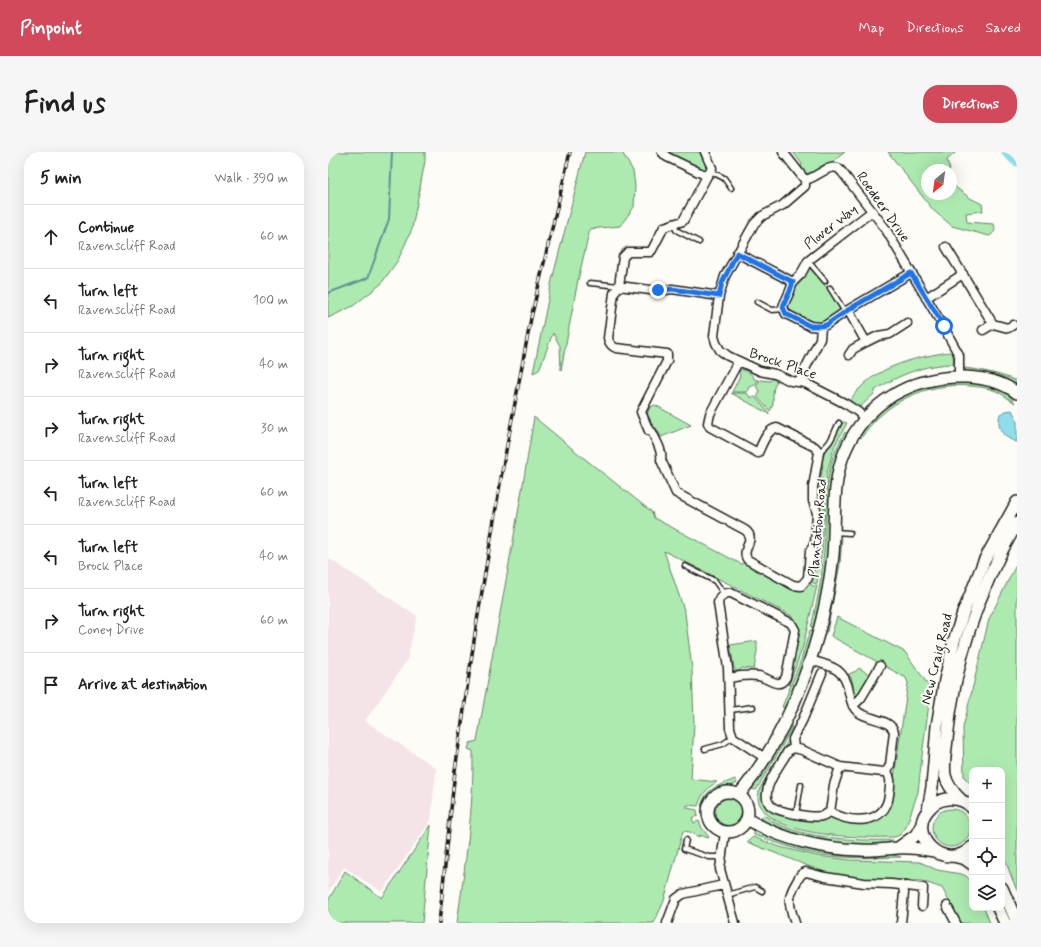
<!DOCTYPE html>
<meta charset="utf-8">
<style>
body{margin:0;font-family:Mynerve,sans-serif;background:#f6f6f6;color:#202124}
.controls{position:absolute;right:12px;bottom:12px;display:grid;overflow:hidden;border-radius:8px;box-shadow:0 4px 16px #0002}
.controls button{width:36px;height:36px;display:grid;place-items:center;padding:0;border:0;border-bottom:1px solid #e0e0e0;background:#fff;color:#202124;font:20px sans-serif}
.compass{position:absolute;left:593px;top:12px;width:36px;height:36px;border-radius:50%;background:#fff;box-shadow:0 4px 16px #0002;rotate:209deg}
.stop{position:absolute;width:12px;height:12px;margin:-9px;border:3px solid #1a73e8;border-radius:50%;background:#fff}
.stop.end{background:#1a73e8;border-color:#fff;box-shadow:0 1px 4px #0008}
.list{margin:0;padding:0;list-style:none}
h2{display:flex;justify-content:space-between;align-items:center;height:52px;margin:0;padding:0 16px;font-size:17px}
h2 small{font-size:13px;font-weight:400;color:#757577}
.list li{display:grid;grid-template-columns:26px 1fr auto;gap:12px;align-items:center;box-sizing:border-box;height:64px;padding:0 16px;border-top:1px solid #e0e0e0}
.list b{display:block;font-size:15px;white-space:nowrap}
.list p{margin:0;font-size:13px;white-space:nowrap;color:#757577}
.list em{font-size:13px;font-style:normal;color:#757577}
.icon{flex:none;width:22px;height:22px;fill:none;stroke:currentColor;stroke-width:2;stroke-linecap:round;stroke-linejoin:round}
.map{position:relative;flex:none;width:689px;height:771px;overflow:hidden;border-radius:16px}
header{display:flex;align-items:center;gap:24px;box-sizing:border-box;height:56px;padding:0 20px;background:#d1495b;color:#fff}
header strong{font-size:19px}
nav{display:flex;gap:22px;margin-inline-start:auto;font-size:14px}
.intro{display:flex;align-items:center;justify-content:space-between;box-sizing:border-box;height:96px;padding:0 24px}
h1{margin:0;font-size:28px}
.button{padding:10px 18px;border-radius:16px;background:#d1495b;color:#fff;font-size:14px;font-weight:700}
main{display:flex;gap:24px;padding:0 24px}
aside{flex:1;background:#fff;border-radius:16px;box-shadow:0 4px 16px #0002}
.map>svg:first-child{display:block}
.built{fill:#f4e3e7}
.green{fill:#adeab0;stroke:#648366}
.water{fill:#8fdeeb;stroke:#619098}
.lines{fill:none;stroke-linecap:round;stroke-linejoin:round}
.stream{stroke:#619098;stroke-width:2}
.river{stroke:#8fdeeb;stroke-width:13}
.lane-casing{stroke:#1c1c1c;stroke-width:7}
.street-casing{stroke:#1c1c1c;stroke-width:11}
.secondary-casing{stroke:#1c1c1c;stroke-width:14}
.lane{stroke:#fdfcf7;stroke-width:4}
.street{stroke:#fdfcf7;stroke-width:8}
.secondary{stroke:#fdfcf7;stroke-width:11}
.rail-casing{stroke:#1c1c1c;stroke-width:3.5}
.rail{stroke:#fdfcf7;stroke-width:2;stroke-dasharray:6;stroke-linecap:butt}
.route{stroke:#1a73e8;stroke-width:5}
.labels{text-anchor:middle;dominant-baseline:central;stroke-width:4;stroke-linejoin:round;paint-order:stroke}
.street-label{font-size:14px;fill:#1c1c1c;stroke:#fdfcf7}
</style>
<header>
<strong>Pinpoint</strong>
<nav><a>Map</a><a>Directions</a><a>Saved</a></nav>
</header>
<div class="intro"><h1>Find us</h1><a class="button">Directions</a></div>
<main>
<aside>
<h2>5 min<small>Walk · 390 m</small></h2>
<ul class="list">
<li><svg class="icon" aria-label="ahead" viewBox="0 0 24 24"><path d="M12 20V5M6 11l6-6 6 6"/></svg><div><b>Continue</b><p>Ravenscliff Road</p></div><em>60 m</em></li>
<li><svg class="icon" aria-label="left" viewBox="0 0 24 24"><path d="M17 20v-9H6M10 6l-5 5 5 5"/></svg><div><b>Turn left</b><p>Ravenscliff Road</p></div><em>100 m</em></li>
<li><svg class="icon" aria-label="right" viewBox="0 0 24 24"><path d="M7 20v-9h11M14 6l5 5-5 5"/></svg><div><b>Turn right</b><p>Ravenscliff Road</p></div><em>40 m</em></li>
<li><svg class="icon" aria-label="right" viewBox="0 0 24 24"><path d="M7 20v-9h11M14 6l5 5-5 5"/></svg><div><b>Turn right</b><p>Ravenscliff Road</p></div><em>30 m</em></li>
<li><svg class="icon" aria-label="left" viewBox="0 0 24 24"><path d="M17 20v-9H6M10 6l-5 5 5 5"/></svg><div><b>Turn left</b><p>Ravenscliff Road</p></div><em>60 m</em></li>
<li><svg class="icon" aria-label="left" viewBox="0 0 24 24"><path d="M17 20v-9H6M10 6l-5 5 5 5"/></svg><div><b>Turn left</b><p>Brock Place</p></div><em>40 m</em></li>
<li><svg class="icon" aria-label="right" viewBox="0 0 24 24"><path d="M7 20v-9h11M14 6l5 5-5 5"/></svg><div><b>Turn right</b><p>Coney Drive</p></div><em>60 m</em></li>
<li><svg class="icon" aria-label="arrive" viewBox="0 0 24 24"><path d="M6 21V4h12l-3 4 3 4H6"/></svg><div><b>Arrive at destination</b></div></li>
</ul>
</aside>
<div class="map">
<svg width="689" height="771" viewBox="0 0 689 771">
<rect width="100%" height="100%" fill="#fdfcf7"/>
<filter id="ink" filterUnits="userSpaceOnUse"><feTurbulence type="fractalNoise" baseFrequency=".025" numOctaves="2"/><feDisplacementMap in="SourceGraphic" scale="8" xChannelSelector="R" yChannelSelector="G"/><feConvolveMatrix kernelMatrix="1 2 1 2 8 2 1 2 1" color-interpolation-filters="sRGB"/></filter>
<g filter="url(#ink)">
<path class="built" d="M0,406L89,464L79,508L37,569L108,616L103,668L54,740L16,715L0,740Z"/>
<path class="green" d="M0,0H97V9L84,77L70,108L53,132L25,154L0,166Z
M257,0H294L305,19L307,34L306,55L292,74L262,77L250,128L233,218L232,194L225,181L211,218L205,221L224,128Z
M334,0H377L384,16L379,24Z
M463,0H517L496,16L494,15L482,23H479L473,16L474,12L465,0Z
M560,0H628L619,8L622,18H599V42H623V21L627,35L642,46L654,52L655,59L638,61L639,70L666,72C668,78 667,81 661,84L624,74L605,58Z
M481,115L500,137L515,162L493,175L460,164L456,152L462,139Z
M621,200L625,202L626,212C597,212 571,223 547,238V241L531,256L522,249C524,245 527,241 531,237C553,213 590,205 621,200Z
M636,216C655,218 672,222 689,229V232L640,220Z
M412,218C418,217 424,222 426,227L430,228L427,233L421,235L419,240H404L412,224L411,220Z
M445,227L449,229C441,241 449,248 442,259L429,245L432,240L428,234L432,228L442,229Z
M637,229C657,232 676,233 687,251C682,248 677,244 672,241C663,236 652,235 642,234C598,230 557,250 533,286L529,284L547,262L570,245L601,232Z
M403,241H419L422,245H427L441,261V262Z
M327,253L363,273L333,285L329,277L325,274L319,262L322,255Z
M206,265L252,303L324,360L326,366L413,412L417,410L449,428L480,431L482,430L484,434H489L475,494L461,533L464,516L470,476L469,470L464,464L336,399L357,461L364,517L366,571L363,627L389,630C379,636 373,643 370,654L359,653V656L369,658L370,664L364,666L366,671L371,669L374,676L381,685L380,686L372,683L371,685L362,680L355,679L336,749L326,771H129C137,714 146,656 145,599L140,597L142,591L149,589C168,481 189,373 206,265Z
M515,270L519,271L506,295L499,320L494,398L489,432L485,431L483,429L485,427L487,408L484,402L488,334L492,331L495,313L492,310L494,301L500,296Z
M517,280L520,282L502,383L495,438L487,476L483,475C488,454 493,431 495,409C499,376 495,340 504,308C507,298 512,289 517,280Z
M514,386L512,412L499,480L495,479L511,389Z
M689,411V739L674,700V618H644V633L636,625L635,576L661,467Z
M509,465L577,500L603,537L594,604L590,640L578,675L573,682L567,685C535,686 448,686 432,653C429,647 430,642 432,636L464,582L462,593L456,599L436,635L435,647L437,652L443,659L448,661L480,667H495L503,664L533,670L549,668L558,658L563,646L580,531L578,526L503,484Z
M482,478L486,479L466,539L456,556L454,555L473,508Z
M429,489V499L426,517L414,516L411,519H408L406,516L402,493Z
M531,516L544,524L529,545L526,544L524,539L526,536L523,525L519,523L528,519Z
M462,574L464,575L454,594L428,638L424,637L449,593Z
M407,627L409,631C395,639 384,636 377,655L373,654C378,635 391,634 407,627Z
M387 660a14 14 0 1 1 28 0a14 14 0 1 1-28 0Z
M604 676a19 19 0 1 1 38 0a19 19 0 1 1-38 0Z
M436,663C464,687 529,689 565,688C562,689 560,691 557,692C552,694 544,693 539,693C505,694 459,688 433,666Z
M103,673L94,771H0V749L17,719L54,746Z
M426,678L465,691L558,701L573,705C545,706 517,707 489,702C467,698 447,690 426,683Z
M425,685L452,695L489,704L523,708L592,710L609,718L633,722L638,724L644,730V756H656L662,771H633L614,736L594,729L536,727L498,721L419,690Z"/>
<path class="water" d="M684,258L689,268V290C675,286 668,276 672,262L678,259Z"/>
<g class="lines">
<path class="stream" d="M0,141L40,126L61,67L64,0"/>
<path class="river" d="M680,0L689,8"/>
<defs>
<path id="lane" d="M382,19L396,26L403,36
M347,72L348,78L371,90
M480,109L497,129
M262,131L291,134
M502,136L517,160
M429,150L444,158L456,157
M491,300C504,291 504,284 511,271
M506,380L522,381
M357,414L387,429L396,442
M402,558L425,555
M377,597L395,592L405,585
M468,662L473,633
M358,688L356,697L381,705H393
M399,743L427,735L434,739"/>
<path id="street" d="M334,0L339,5L379,24L355,69L336,75L324,98L322,100H300L295,105L291,134L286,141L280,186C281,191 283,194 288,196L339,202V209L313,260L321,279L324,280C328,289 335,299 333,308L348,341L417,378C430,387 411,398 420,408L465,433L473,434L480,426L482,399L487,391L489,361L485,349V335L491,300L487,295L449,276C439,277 434,292 430,301L382,275L380,271L382,262L410,210
M377,0L384,16L379,24
M477,28C489,26 498,13 510,16L514,20L557,76L615,174L631,203V225
M618,95L665,172
M409,101L465,130
M465,130L462,139L456,152L455,155L458,162L482,174L493,175L498,173L520,158L583,121
M465,130L473,122L480,109L485,105L543,60
M291,134L330,139L344,137L391,144L386,184L388,191L392,198L400,204L432,219L447,222L463,229L477,231L518,252L530,260L537,267
M391,144L397,124L426,72L434,64L455,53L477,34V28L455,0
M598,146L635,122
M520,158L538,190
M655,178L665,172L680,176L685,173
M521,203L525,197L538,190L550,184L562,182L579,171
M471,229L492,187L493,175
M482,508C503,514 517,516 521,540C523,548 524,555 530,560C541,568 563,567 566,580L562,613L559,619L555,620L512,615L474,598L466,596L460,599C454,610 439,629 439,641C438,645 440,650 442,653C448,660 484,666 494,664C496,664 499,661 502,660
M401,526C411,524 421,523 430,524C440,525 451,539 458,525L467,478L463,471L403,441H399L392,445L390,451L400,516L402,576L405,585L437,606
M525,554L533,546L552,514
M466,596L465,587L475,567L494,521
M502,660C523,671 557,674 561,643C562,632 564,629 559,619
M502,660L506,633L512,615
M397,680L392,717L407,771
M575,735L579,734L595,736L594,754
M619,754L628,771
M339,771L348,747L355,742L395,733
M467,771C462,755 458,747 468,731C471,726 472,721 478,720L497,725L536,731L563,732L573,733L575,735L576,741L573,771"/>
<path id="secondary" d="M380 660a20 20 0 1 1 40 0a20 20 0 1 1-40 0Z
M411,643C464,577 496,487 505,403C508,369 503,331 517,299C538,250 585,223 638,225C656,226 675,230 689,241
M633,648C626,641 619,633 617,623C615,611 618,598 619,587C626,511 651,437 689,371
M644,656C638,649 629,646 619,647C613,648 607,650 603,655C575,681 616,723 644,695
M600,658L604,635L609,574L617,528L626,489L635,461L656,409L689,350
M419,667C453,687 494,697 533,698C546,699 558,697 570,696C582,695 594,697 606,699
M570,696L588,683L594,672
M625,704L637,707L644,712
M674,736L689,770
M670,756L677,771"/>
</defs>
<use href="#lane" class="lane-casing"/>
<use href="#street" class="street-casing"/>
<use href="#secondary" class="secondary-casing"/>
<use href="#lane" class="lane"/>
<use href="#street" class="street"/>
<use href="#secondary" class="secondary"/>
<defs>
<path id="rail" d="M111,771L127,619L148,475L174,320L203,166L242,0"/>
</defs>
<use href="#rail" class="rail-casing"/>
<use href="#rail" class="rail"/>
</g>
</g>
<g class="lines" filter="url(#ink)">
<path class="route" d="M330,138L344,137L391,144L394,131L409,101L465,130L462,139L456,152L455,155L458,162L482,174H493L498,173L520,158L583,121L616,174"/>
</g>
<g class="labels">
<g class="street-label">
<text transform="translate(555 55) rotate(55)">Roedeer Drive</text>
<text transform="translate(503 75) rotate(-38)">Plover Way</text>
<text transform="translate(455 212) rotate(19)">Brock Place</text>
<text transform="translate(490 376) rotate(-85)">Plantation Road</text>
<text transform="translate(609 507) rotate(-76)">New Craig Road</text>
</g>
</g>
</svg>
<div class="controls">
<button>+</button>
<button>−</button>
<button><svg class="icon" aria-label="locate" viewBox="0 0 24 24"><circle cx="12" cy="12" r="6"/><path d="M12 2v4M12 18v4M2 12h4M18 12h4"/></svg></button>
<button><svg class="icon" aria-label="layers" viewBox="0 0 24 24"><path d="M12 4l9 5-9 5-9-5zM3 14l9 5 9-5"/></svg></button>
</div>
<svg class="compass" viewBox="-18 -18 36 36"><path d="M0-13l5 13h-10z" fill="#e53935"/><path d="M0 13l5-13h-10z" fill="#757577"/></svg>
<div class="stop" style="left:616px;top:174px"></div>
<div class="stop end" style="left:330px;top:138px"></div>
</div>
</main>
